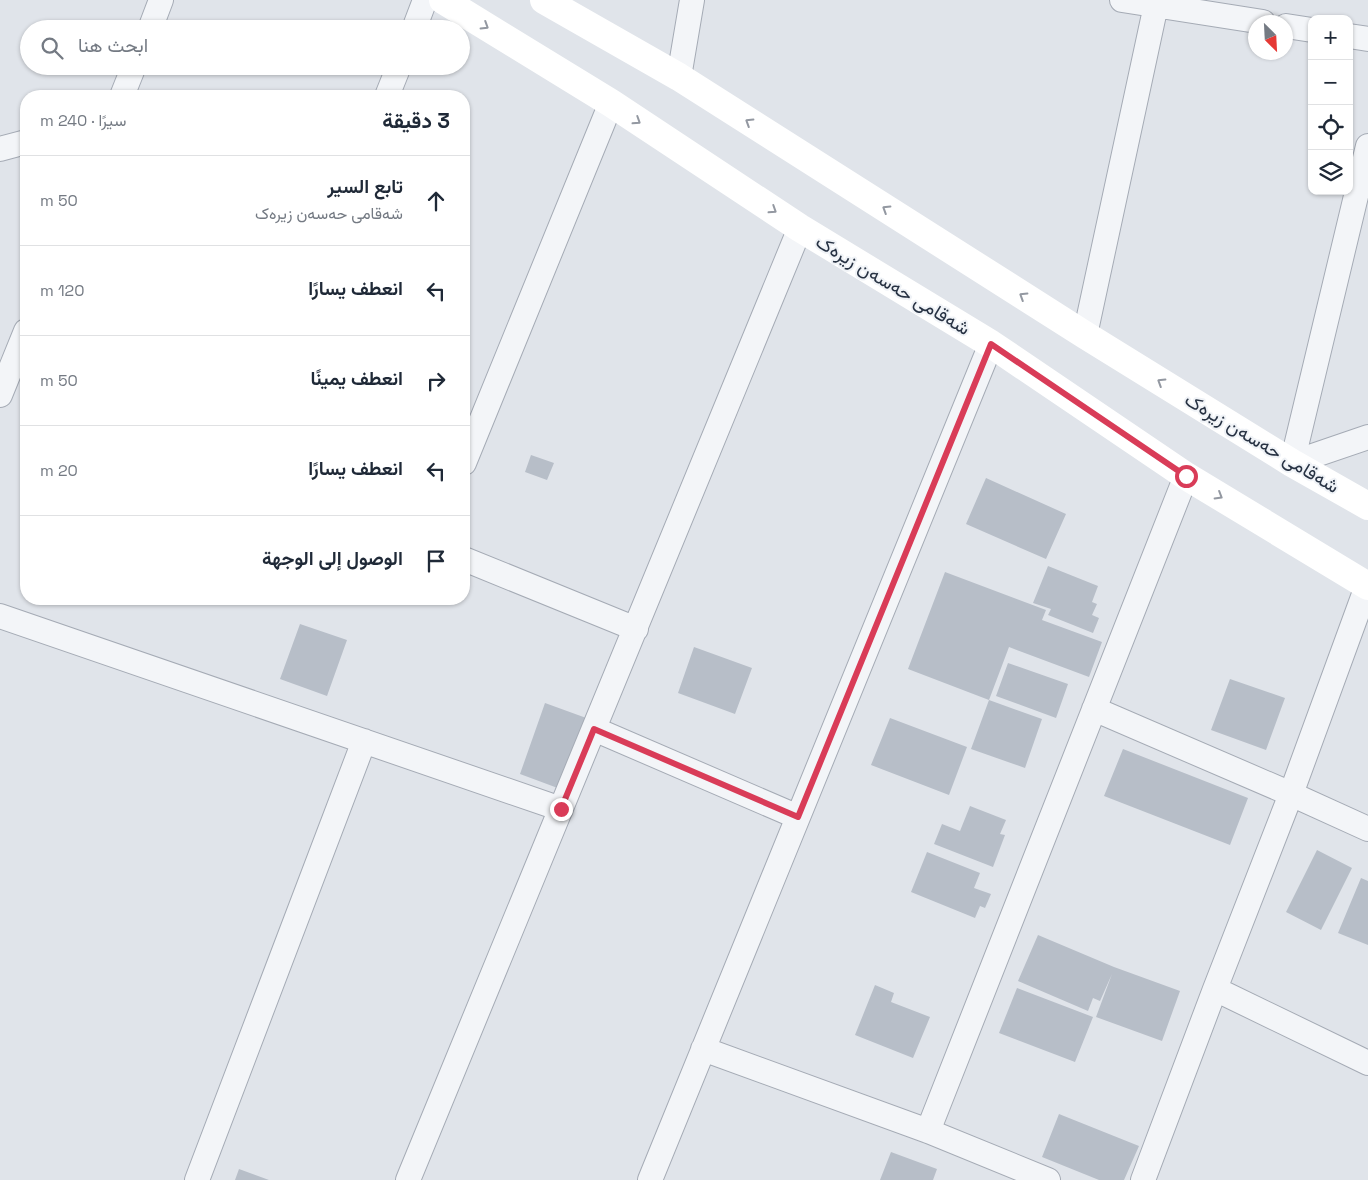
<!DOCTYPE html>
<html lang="ar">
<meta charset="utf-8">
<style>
body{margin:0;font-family:"Space Grotesk",Vazirmatn,sans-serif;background:#f6f6f7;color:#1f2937;direction:rtl}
.controls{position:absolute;right:15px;top:15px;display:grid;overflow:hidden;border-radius:10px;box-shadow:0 1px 4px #0004}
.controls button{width:45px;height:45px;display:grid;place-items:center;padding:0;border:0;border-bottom:1px solid #e0e1e3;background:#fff;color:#1f2937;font:25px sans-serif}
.compass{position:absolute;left:1248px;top:15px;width:45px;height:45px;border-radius:50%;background:#fff;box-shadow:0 1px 4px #0004;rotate:156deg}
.stop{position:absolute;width:15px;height:15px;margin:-11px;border:4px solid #d93c58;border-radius:50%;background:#fff}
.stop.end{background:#d93c58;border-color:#fff;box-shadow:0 1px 5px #0008}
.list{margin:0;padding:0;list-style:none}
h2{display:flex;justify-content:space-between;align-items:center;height:65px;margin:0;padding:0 20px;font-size:21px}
h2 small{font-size:16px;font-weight:400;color:#747a83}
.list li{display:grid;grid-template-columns:32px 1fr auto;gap:15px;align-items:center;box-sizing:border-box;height:90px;padding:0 20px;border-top:1px solid #e0e1e3}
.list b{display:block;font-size:19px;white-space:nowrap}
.list p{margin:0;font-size:16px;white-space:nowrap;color:#747a83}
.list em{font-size:16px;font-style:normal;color:#747a83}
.icon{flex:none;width:28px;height:28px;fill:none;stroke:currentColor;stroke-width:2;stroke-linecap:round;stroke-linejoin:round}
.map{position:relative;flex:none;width:1368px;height:1180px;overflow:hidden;direction:ltr}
.search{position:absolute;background:#fff;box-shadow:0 1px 4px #0004;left:20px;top:20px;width:450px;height:55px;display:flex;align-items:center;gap:12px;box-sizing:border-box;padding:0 18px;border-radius:28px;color:#747a83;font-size:19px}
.panel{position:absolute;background:#fff;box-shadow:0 1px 4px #0004;left:20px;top:90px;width:450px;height:515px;border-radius:20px;direction:rtl}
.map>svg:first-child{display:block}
.building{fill:#b7bec8}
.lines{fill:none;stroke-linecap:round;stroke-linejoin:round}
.street-casing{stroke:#a5abb5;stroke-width:26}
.street{stroke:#f3f5f8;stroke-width:24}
.secondary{stroke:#fff;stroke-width:28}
.oneway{stroke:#9398a1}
.route{stroke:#d93c58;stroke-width:6}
.labels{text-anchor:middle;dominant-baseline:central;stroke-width:4;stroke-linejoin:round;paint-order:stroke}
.street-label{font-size:19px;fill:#273243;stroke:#f0f3f7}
</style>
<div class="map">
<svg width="1368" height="1180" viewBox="0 0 1368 1180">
<rect width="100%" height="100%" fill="#e0e4ea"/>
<path class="building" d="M531,455L554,463L547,480L525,472Z
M986,478L1066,514L1046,559L966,524Z
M1048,566L1098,586L1092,602L1097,604L1092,615L1099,618L1093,633L1048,615L1051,609L1033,603Z
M945,572L1046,610L1042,620L1102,642L1089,677L1009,647L989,700L908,669Z
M300,624L347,640L327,696L280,679Z
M694,647L752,668L735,714L678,693Z
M1008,663L1068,684L1056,718L996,696Z
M1230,679L1285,698L1266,750L1211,730Z
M989,700L1042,719L1025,768L971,749Z
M545,703L589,719L563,790L520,774Z
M890,718L967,747L949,795L871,765Z
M1123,749L1248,798L1230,845L1104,796Z
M970,806L1006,820L1000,834L1005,835L993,867L934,844L942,824L960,831Z
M1317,850L1352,868L1321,930L1286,912Z
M927,852L980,873L974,888L991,894L985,908L980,906L975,918L911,892Z
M1361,878L1368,881V945L1338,933Z
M1038,935L1114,967L1180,991L1162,1041L1096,1017L1112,974L1100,1001L1093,998L1088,1011L1018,981Z
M875,985L894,993L891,1002L930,1017L913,1058L855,1035Z
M1017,988L1093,1017L1075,1062L999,1033Z
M1059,1114L1139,1146L1124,1180H1099L1042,1157Z
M891,1152L937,1169L933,1180H880Z
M239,1169L269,1180H235Z"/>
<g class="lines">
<defs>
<path id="street" d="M1122,0L1263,22
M1286,26L1312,30
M150,29L161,0
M414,29L425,0
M1349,36L1368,39
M679,77L692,0
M122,96L134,66
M387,96L399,66
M0,149L26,142
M1085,335L1156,5
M0,395L26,331
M464,463L611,103
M1292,463L1368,146
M1292,463L1368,437
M464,559L636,629
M0,616L561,809
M1094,709L1291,794L1368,829
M594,729L798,817
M1215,989L1368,1063
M703,1049L928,1131L1048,1180
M928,1131L1186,476
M197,1180L364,741
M408,1180L800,228
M650,1180L991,344
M1143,1180L1215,989L1291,794L1367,586"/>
</defs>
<use href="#street" class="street-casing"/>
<use href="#street" class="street"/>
<path class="secondary" d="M443,0L611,103L800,228L991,344L1186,476L1368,586
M544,0L679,77L1085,335L1292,463L1368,506"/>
</g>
<defs><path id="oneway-chevron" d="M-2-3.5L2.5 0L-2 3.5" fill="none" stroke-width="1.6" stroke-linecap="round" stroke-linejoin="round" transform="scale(1.25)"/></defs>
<g class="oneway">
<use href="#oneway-chevron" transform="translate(485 26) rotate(32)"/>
<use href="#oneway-chevron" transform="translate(637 121) rotate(33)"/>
<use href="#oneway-chevron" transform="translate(749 122) rotate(-148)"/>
<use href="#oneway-chevron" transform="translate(886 209) rotate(-148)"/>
<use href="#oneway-chevron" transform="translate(773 210) rotate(33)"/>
<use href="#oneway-chevron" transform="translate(1023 296) rotate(-148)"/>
<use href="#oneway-chevron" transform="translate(1161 382) rotate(-148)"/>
<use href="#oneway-chevron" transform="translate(1219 496) rotate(31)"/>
</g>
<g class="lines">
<path class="route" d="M561,809L594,729L798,817L991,344L1186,476"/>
</g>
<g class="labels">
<g class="street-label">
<text transform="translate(893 285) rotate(31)">شەقامی حەسەن زیرەک</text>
<text transform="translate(1262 443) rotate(31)">شەقامی حەسەن زیرەک</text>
</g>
</g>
</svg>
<div class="controls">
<button>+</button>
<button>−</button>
<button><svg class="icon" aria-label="locate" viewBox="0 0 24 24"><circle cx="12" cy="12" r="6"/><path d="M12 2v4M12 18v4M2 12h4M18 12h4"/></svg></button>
<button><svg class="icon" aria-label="layers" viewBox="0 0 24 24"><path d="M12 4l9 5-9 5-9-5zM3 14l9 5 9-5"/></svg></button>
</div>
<svg class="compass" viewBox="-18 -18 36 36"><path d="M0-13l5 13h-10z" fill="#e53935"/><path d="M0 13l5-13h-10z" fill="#747a83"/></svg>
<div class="stop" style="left:1186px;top:476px"></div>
<div class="stop end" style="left:561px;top:809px"></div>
<div class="search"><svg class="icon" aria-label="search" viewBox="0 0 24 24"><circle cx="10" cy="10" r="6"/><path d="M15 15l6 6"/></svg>ابحث هنا</div>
<section class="panel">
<h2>3 دقيقة<small>سيرًا · 240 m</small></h2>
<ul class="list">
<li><svg class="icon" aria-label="ahead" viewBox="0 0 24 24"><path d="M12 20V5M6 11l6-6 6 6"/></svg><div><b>تابع السير</b><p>شەقامی حەسەن زیرەک</p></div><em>50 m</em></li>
<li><svg class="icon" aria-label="left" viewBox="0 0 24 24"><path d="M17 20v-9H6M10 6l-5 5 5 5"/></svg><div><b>انعطف يسارًا</b></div><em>120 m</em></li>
<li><svg class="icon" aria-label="right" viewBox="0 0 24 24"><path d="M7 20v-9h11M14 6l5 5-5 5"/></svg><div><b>انعطف يمينًا</b></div><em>50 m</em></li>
<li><svg class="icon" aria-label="left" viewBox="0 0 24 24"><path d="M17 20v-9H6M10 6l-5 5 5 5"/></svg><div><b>انعطف يسارًا</b></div><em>20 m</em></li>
<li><svg class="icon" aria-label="arrive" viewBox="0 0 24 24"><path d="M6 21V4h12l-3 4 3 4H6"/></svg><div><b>الوصول إلى الوجهة</b></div></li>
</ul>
</section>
</div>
